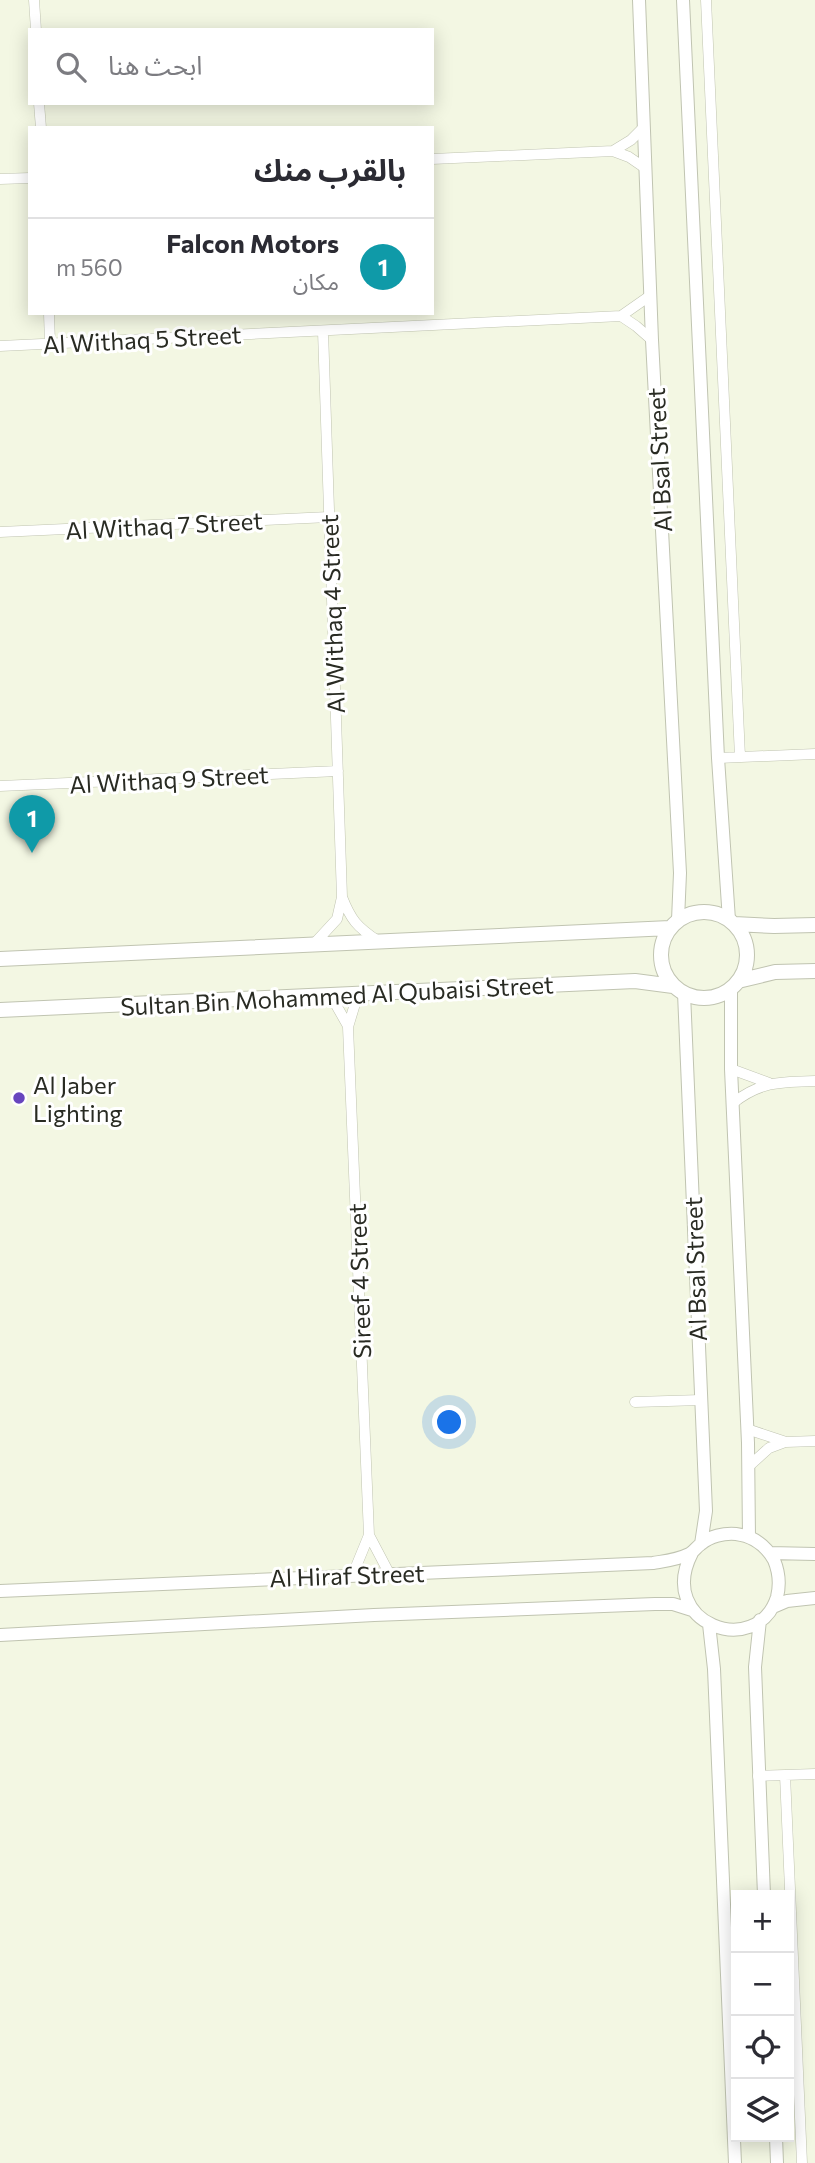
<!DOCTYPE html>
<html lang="ar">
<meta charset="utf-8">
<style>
body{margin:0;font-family:Commissioner,"Noto Sans Arabic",sans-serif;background:#f7f7f7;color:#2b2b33;direction:rtl}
.controls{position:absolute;right:21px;bottom:21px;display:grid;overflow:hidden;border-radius:0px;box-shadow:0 4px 18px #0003}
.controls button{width:63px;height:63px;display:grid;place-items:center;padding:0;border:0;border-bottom:2px solid #e1e1e2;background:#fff;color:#2b2b33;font:35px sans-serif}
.you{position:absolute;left:450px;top:1423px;width:24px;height:24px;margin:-18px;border:5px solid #fff;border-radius:50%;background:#1a73e8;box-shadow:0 0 0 10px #1a73e833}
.badge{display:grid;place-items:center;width:46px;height:46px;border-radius:50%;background:#2563eb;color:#fff;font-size:23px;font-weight:700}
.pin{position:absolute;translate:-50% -58px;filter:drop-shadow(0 2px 4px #0008)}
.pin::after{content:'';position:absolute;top:37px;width:24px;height:21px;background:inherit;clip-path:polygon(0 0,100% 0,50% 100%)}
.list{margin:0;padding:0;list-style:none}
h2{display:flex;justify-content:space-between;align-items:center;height:91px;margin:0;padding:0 28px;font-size:30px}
h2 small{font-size:23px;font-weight:400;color:#7c7c81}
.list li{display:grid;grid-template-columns:46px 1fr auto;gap:21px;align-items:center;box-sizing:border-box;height:98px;padding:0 28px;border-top:2px solid #e1e1e2}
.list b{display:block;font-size:26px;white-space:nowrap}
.list p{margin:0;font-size:23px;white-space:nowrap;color:#7c7c81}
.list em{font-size:23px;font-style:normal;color:#7c7c81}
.icon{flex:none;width:38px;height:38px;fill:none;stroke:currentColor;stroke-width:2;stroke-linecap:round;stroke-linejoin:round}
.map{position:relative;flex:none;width:815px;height:2163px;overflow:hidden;direction:ltr}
.search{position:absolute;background:#fff;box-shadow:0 4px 18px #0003;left:28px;top:28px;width:406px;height:77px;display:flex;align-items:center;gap:18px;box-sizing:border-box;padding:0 24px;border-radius:0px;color:#7c7c81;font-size:26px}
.panel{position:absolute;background:#fff;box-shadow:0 4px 18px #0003;left:28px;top:126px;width:406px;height:189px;border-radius:0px;direction:rtl}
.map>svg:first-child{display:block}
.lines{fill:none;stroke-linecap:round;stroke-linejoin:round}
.minor-casing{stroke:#c0c4b1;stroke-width:11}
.tertiary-casing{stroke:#c0c4b1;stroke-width:14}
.secondary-casing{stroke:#c0c4b1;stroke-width:16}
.minor{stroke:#fff;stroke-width:10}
.tertiary{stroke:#fff;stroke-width:12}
.secondary{stroke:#fff;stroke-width:14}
.poi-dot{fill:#6745be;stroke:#fff;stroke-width:2.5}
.labels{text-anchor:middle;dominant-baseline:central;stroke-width:6;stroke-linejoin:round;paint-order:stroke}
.street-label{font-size:24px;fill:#292b23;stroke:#fff}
.poi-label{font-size:24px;fill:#292b23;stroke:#fff;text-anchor:start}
</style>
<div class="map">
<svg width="815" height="2163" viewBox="0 0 815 2163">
<rect width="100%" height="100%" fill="#f3f7e3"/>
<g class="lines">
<defs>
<path id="minor" d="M34,0L36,30
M706,0L740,757
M39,103L41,128
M613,151L631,140L644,127
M432,159L613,151L629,157L645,168
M0,179L30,178
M49,313L50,344
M621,316L636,326L652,340
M0,346L621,316L651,295
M0,532L329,517
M718,758L815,754
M0,786L338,771
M342,897C351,920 357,927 378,941
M313,945L337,919L342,897L323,331
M331,996L348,1026
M731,1069L769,1083
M733,1103C761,1081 781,1082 815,1081
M635,1402L701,1400
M747,1429L786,1442L815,1441
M748,1467L769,1448L785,1442
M369,1535L389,1573
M353,1574L369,1535L348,1027L358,994
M785,1775L802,2163
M758,1776L815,1774"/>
<path id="tertiary" d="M639,0L652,340L680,873L678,920
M683,0L718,758L729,920
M731,988V1069L748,1443L749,1537
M684,993L706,1511L701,1544
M770,1553L815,1554
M0,1591L653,1563C665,1561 677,1560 689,1554C694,1552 696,1547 701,1544C710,1536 724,1533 736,1534C753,1536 766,1546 774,1560C779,1572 780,1585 777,1597C757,1660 655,1624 692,1553
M773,1607L787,1601L815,1598
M760,1620L755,1667L764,1895
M709,1624L714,1669L735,2163
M0,1635L374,1615L655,1604H673L692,1610
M776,2137L777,2163"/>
<path id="secondary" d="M661 955a43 43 0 1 1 86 0a43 43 0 1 1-86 0Z
M734,924L774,926L815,925
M0,959L670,928
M738,981L775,972L815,971
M0,1010L635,981L673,986"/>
</defs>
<use href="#minor" class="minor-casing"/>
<use href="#tertiary" class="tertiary-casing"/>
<use href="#secondary" class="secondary-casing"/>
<use href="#minor" class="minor"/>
<use href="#tertiary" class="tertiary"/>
<use href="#secondary" class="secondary"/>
</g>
<circle class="poi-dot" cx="19" cy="1098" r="7"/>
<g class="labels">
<g class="street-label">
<text transform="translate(142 339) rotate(-3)">Al Withaq 5 Street</text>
<text transform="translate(659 460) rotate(-93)">Al Bsal Street</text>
<text transform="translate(164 525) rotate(-3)">Al Withaq 7 Street</text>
<text transform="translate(332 614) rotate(-92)">Al Withaq 4 Street</text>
<text transform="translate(169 779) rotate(-3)">Al Withaq 9 Street</text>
<text transform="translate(337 995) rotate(-3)">Sultan Bin Mohammed Al Qubaisi Street</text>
<text transform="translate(695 1269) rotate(-92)">Al Bsal Street</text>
<text transform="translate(359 1281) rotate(-92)">Sireef 4 Street</text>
<text transform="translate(347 1575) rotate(-2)">Al Hiraf Street</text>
</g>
<g class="poi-label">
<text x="33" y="1084">Al Jaber<tspan x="33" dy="28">Lighting</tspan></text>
</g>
</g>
</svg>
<div class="controls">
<button>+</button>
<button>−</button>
<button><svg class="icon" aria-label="locate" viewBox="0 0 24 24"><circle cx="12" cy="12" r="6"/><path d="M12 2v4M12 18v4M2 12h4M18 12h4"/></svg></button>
<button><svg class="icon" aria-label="layers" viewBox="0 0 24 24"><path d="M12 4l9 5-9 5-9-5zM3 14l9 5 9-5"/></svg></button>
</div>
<div class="you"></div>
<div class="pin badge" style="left:32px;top:853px;background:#0f9aa8">1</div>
<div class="search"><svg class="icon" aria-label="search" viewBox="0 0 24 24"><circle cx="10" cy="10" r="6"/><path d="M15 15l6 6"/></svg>ابحث هنا</div>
<section class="panel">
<h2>بالقرب منك<small></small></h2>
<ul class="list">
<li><span class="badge" style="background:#0f9aa8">1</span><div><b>Falcon Motors</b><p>مكان</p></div><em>560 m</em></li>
</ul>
</section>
</div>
